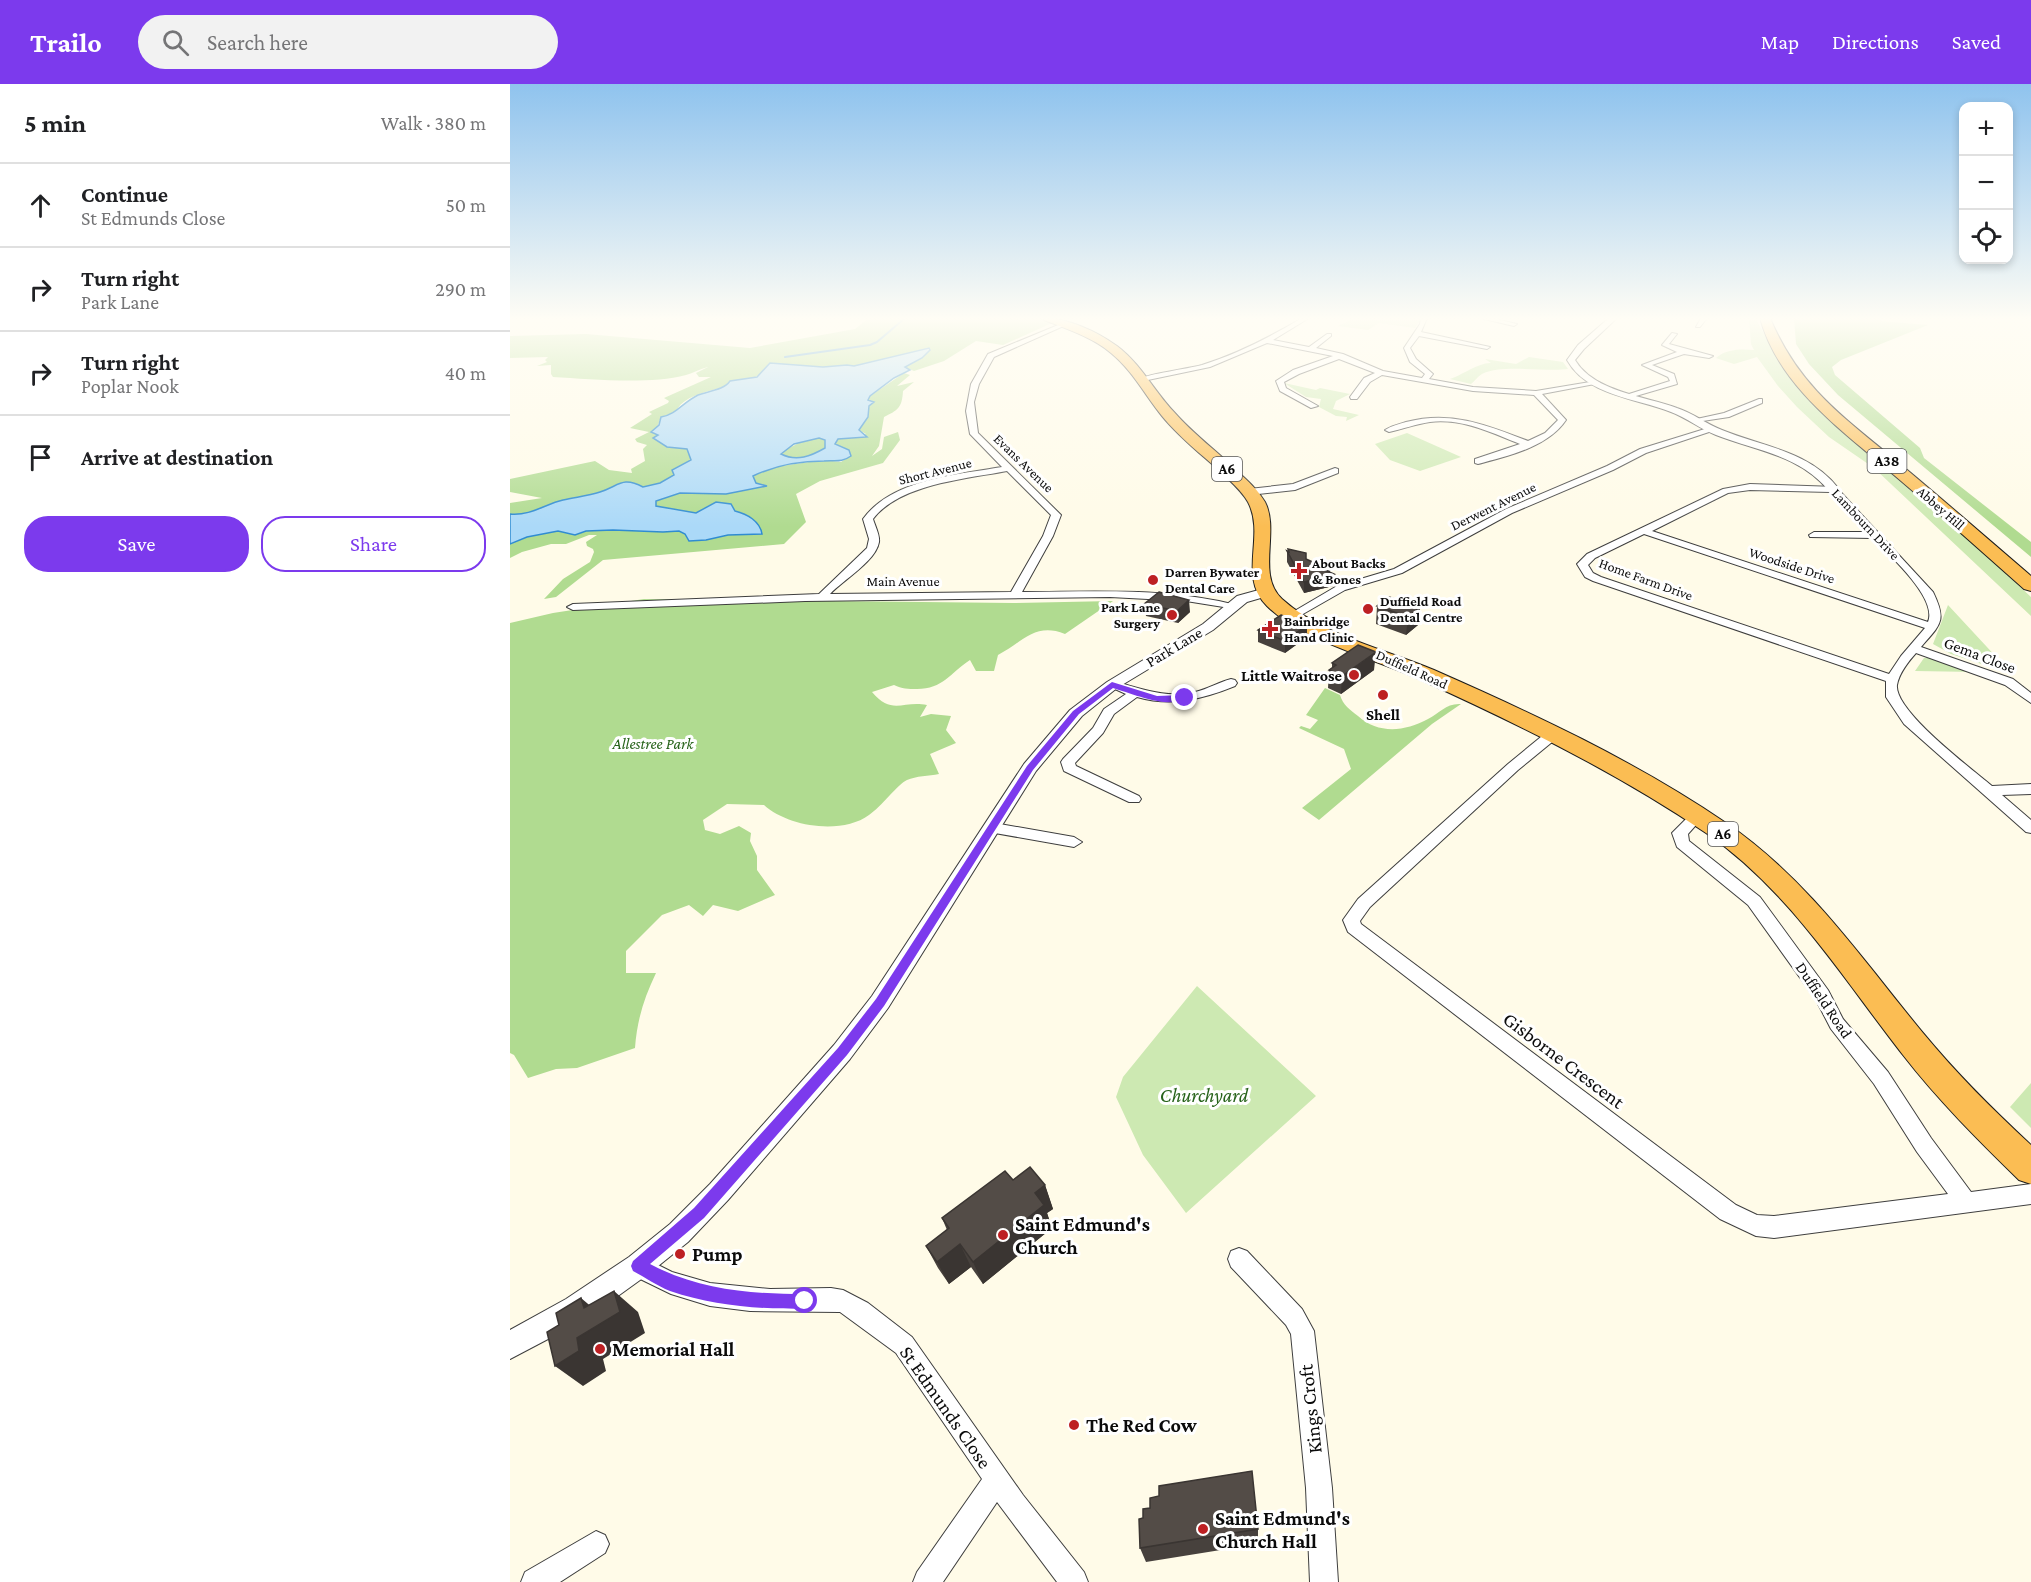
<!DOCTYPE html>
<meta charset="utf-8">
<style>
body{margin:0;font-family:"Crimson Pro",serif;background:#f2f2f2;color:#202124}
.controls{position:absolute;right:18px;top:18px;display:grid;overflow:hidden;border-radius:12px;box-shadow:0 3px 9px #0003}
.controls button{width:54px;height:54px;display:grid;place-items:center;padding:0;border:0;border-bottom:2px solid #e0e0e0;background:#fff;color:#202124;font:30px sans-serif}
.stop{position:absolute;width:18px;height:18px;margin:-14px;border:4px solid #7c3aed;border-radius:50%;background:#fff}
.stop.end{background:#7c3aed;border-color:#fff;box-shadow:0 2px 6px #0008}
.list{margin:0;padding:0;list-style:none}
h2{display:flex;justify-content:space-between;align-items:center;height:78px;margin:0;padding:0 24px;font-size:26px}
h2 small{font-size:20px;font-weight:400;color:#757577}
.list li{display:grid;grid-template-columns:39px 1fr auto;gap:18px;align-items:center;box-sizing:border-box;height:84px;padding:0 24px;border-top:2px solid #e0e0e0}
.list b{display:block;font-size:22px;white-space:nowrap}
.list p{margin:0;font-size:20px;white-space:nowrap;color:#757577}
.list em{font-size:20px;font-style:normal;color:#757577}
.actions{display:flex;gap:12px;padding:18px 24px}
.actions a{flex:1;padding:14px 0;border:2px solid #7c3aed;border-radius:24px;text-align:center;font-size:21px;color:#7c3aed}
.actions .main{background:#7c3aed;color:#fff}
.icon{flex:none;width:33px;height:33px;fill:none;stroke:currentColor;stroke-width:2;stroke-linecap:round;stroke-linejoin:round}
.map{position:relative;flex:none;width:1521px;height:1498px;overflow:hidden}
header{display:flex;align-items:center;gap:36px;box-sizing:border-box;height:84px;padding:0 30px;background:#7c3aed;color:#fff}
header strong{font-size:28px}
nav{display:flex;gap:33px;margin-inline-start:auto;font-size:21px}
.search{width:420px;height:54px;background:#f2f2f2;display:flex;align-items:center;gap:15px;box-sizing:border-box;padding:0 21px;border-radius:33px;color:#757577;font-size:22px}
main{display:flex}
aside{flex:1;background:#fff}
.map>svg:first-child{display:block}
.green{fill:#cde9b2}
.forest{fill:#b0db90}
.water{fill:#abd9f8;stroke:#308cd1;stroke-width:1.5;fill-rule:evenodd}
.lines{fill:none;stroke-linecap:round;stroke-linejoin:round}
.stream{stroke:#308cd1;stroke-width:2}
.minor-casing{stroke:#3e3e3e;stroke-width:2}
.tertiary-casing{stroke:#3e3e3e;stroke-width:2}
.trunk-casing{stroke:#1c1c1c;stroke-width:2}
.minor{fill:#fff;fill-rule:evenodd}
.tertiary{fill:#fff;fill-rule:evenodd}
.trunk{fill:#fbbd53;fill-rule:evenodd}
.wall{fill:#47413d}
.shaded-wall{fill:#3a3532}
.building{fill:#534c47;stroke:#3a3532;stroke-width:1.5}
.route{fill:#7c3aed}
.poi-dot{fill:#bd2023;stroke:#fff;stroke-width:2}
.labels{text-anchor:middle;dominant-baseline:central;stroke-width:6;stroke-linejoin:round;paint-order:stroke}
.far-street-label{font-size:14px;fill:#0b0b0b;stroke:#fff}
.far-poi-label{font-size:14px;font-weight:bold;fill:#0b0b0b;stroke:#fff;text-anchor:start}
.shield{fill:#fff;stroke:#545454;stroke-width:1.5}
.shield-label{font-size:15px;font-weight:bold;fill:#0b0b0b}
.street-label{font-size:16px;fill:#0b0b0b;stroke:#fff}
.poi-label{font-size:16px;font-weight:bold;fill:#0b0b0b;stroke:#fff;text-anchor:end}
.park-label{font-size:16px;font-style:italic;fill:#27631a;stroke:#fff}
.near-street-label{font-size:20px;fill:#0b0b0b;stroke:#fff}
.near-park-label{font-size:20px;font-style:italic;fill:#27631a;stroke:#fff}
.near-poi-label{font-size:20px;font-weight:bold;fill:#0b0b0b;stroke:#fff;text-anchor:start}
</style>
<header>
<strong>Trailo</strong>
<div class="search"><svg class="icon" aria-label="search" viewBox="0 0 24 24"><circle cx="10" cy="10" r="6"/><path d="M15 15l6 6"/></svg>Search here</div>
<nav><a>Map</a><a>Directions</a><a>Saved</a></nav>
</header>
<main>
<aside>
<h2>5 min<small>Walk · 380 m</small></h2>
<ul class="list">
<li><svg class="icon" aria-label="ahead" viewBox="0 0 24 24"><path d="M12 20V5M6 11l6-6 6 6"/></svg><div><b>Continue</b><p>St Edmunds Close</p></div><em>50 m</em></li>
<li><svg class="icon" aria-label="right" viewBox="0 0 24 24"><path d="M7 20v-9h11M14 6l5 5-5 5"/></svg><div><b>Turn right</b><p>Park Lane</p></div><em>290 m</em></li>
<li><svg class="icon" aria-label="right" viewBox="0 0 24 24"><path d="M7 20v-9h11M14 6l5 5-5 5"/></svg><div><b>Turn right</b><p>Poplar Nook</p></div><em>40 m</em></li>
<li><svg class="icon" aria-label="arrive" viewBox="0 0 24 24"><path d="M6 21V4h12l-3 4 3 4H6"/></svg><div><b>Arrive at destination</b></div></li>
</ul>
<div class="actions"><a class="main">Save</a><a>Share</a></div>
</aside>
<div class="map">
<svg width="1521" height="1498" viewBox="0 0 1521 1498">
<rect width="100%" height="100%" fill="#fffbe8"/>
<path class="green" d="M845,234H911L905,244L869,239L858,246L828,242Z
M1239,234H1245L1271,279L1521,513V532L1364,384L1319,353L1287,323L1268,302L1247,273L1224,280L1206,274C1216,265 1231,265 1244,266L1241,260Z
M1019,273L1053,278L1058,285C1035,288 990,280 972,290C968,292 965,297 961,300L940,295C952,291 970,278 981,279L975,275L1006,280Z
M774,299L806,306L810,304L840,310L826,317L823,325L849,331L836,337L837,333L826,332L809,323L811,315L796,313Z
M897,349L951,373L910,387L880,376L865,360Z
M1438,521L1502,590L1441,570L1423,560Z
M1414,574H1424L1466,588L1405,587Z
M687,902L806,1012L676,1129L633,1071L606,1013L613,993Z
M1521,999V1044L1500,1023Z"/>
<path class="forest" d="M359,234H529L542,239L493,261L466,257L434,277L404,287L395,283L412,274L420,266L419,265L344,282L337,281L313,283L260,279C257,283 252,289 247,292C228,304 174,305 166,328L151,333L146,346L157,363L177,365L181,376L163,386L164,391L150,399L133,403C116,394 106,404 90,408C78,412 65,413 53,416C34,421 20,432 0,430V419L32,414L0,408V395L85,377L99,386L122,389L121,385L135,377L133,365L137,361L127,358L125,355L139,348L120,344L142,330L139,328L158,319L159,317L154,314L201,293H189L186,289L198,283C190,285 183,289 176,291C138,301 81,295 43,293L41,290V281L27,282L37,278L35,276L38,273L0,274V252L76,250L240,264L345,245Z
M1284,234H1373L1370,237L1418,241L1331,276L1322,283L1325,291L1410,364L1414,374L1521,458V473L1328,311L1299,280L1286,260Z
M394,289L400,291L387,302L404,298L393,307C392,324 388,326 374,333L369,362L362,372L372,365L374,353L388,348L390,356L373,379L310,397L286,410L296,438L274,460L93,476L46,513L34,515L53,495L80,478L84,468L83,465L77,462L76,458L87,451H79L56,460H41L12,468L0,474V460L17,453L48,447L65,451L76,447L103,446L153,448L169,446L175,450L179,457L196,456L218,451L252,450L225,427L206,418L186,429L145,422L146,417L170,409L255,401L246,399L243,392L263,383L314,376L331,378L341,371L339,366L325,360L328,355L356,350L349,346L358,333L359,322L363,317L358,316L360,312Z
M309,353L315,356L316,364C300,372 288,378 271,370V368L295,356Z
M134,515L503,519L603,517L555,550C525,538 513,558 488,571L484,587H466L460,576C440,589 433,605 407,605C398,605 392,605 384,601L362,608C382,632 393,616 417,621L410,633L421,630L441,632L436,646L446,659L420,670L429,690C419,692 406,692 397,696C388,700 371,723 359,731C332,751 278,743 254,721L217,720L193,736L195,746L210,750L229,742L241,749L240,757L247,772V786L265,811L228,827L203,821L193,832L179,821L152,831L116,867V889H146C134,914 127,936 125,964L67,984L46,985L18,994L4,971L0,969V539L43,529Z
M815,604L830,611C833,621 840,626 848,632C868,650 894,648 918,635C930,629 936,619 951,620L922,640L809,736L792,724L841,685L834,665L789,644L791,642L800,645L808,636L796,631Z"/>
<path class="water" d="M419,264L420,266L412,274L395,283L400,286L384,294L360,312L358,316L364,318L359,322L358,333L349,346L357,353L328,355L325,360L339,366L341,372C331,379 326,376 314,377C289,377 264,382 243,392L246,399L257,402L216,410L170,409L146,417V422L186,429L206,418L221,420L225,427C237,430 250,437 252,450L218,451L196,456L179,457L175,450L169,447L153,448L103,446L76,447L65,451L48,447L17,453L0,460V430C21,432 35,420 53,416C66,413 78,412 90,408C109,402 112,392 133,403L150,399L164,391L162,386L181,376L177,365L157,363L143,354L148,351L141,348L149,341L151,333C167,330 172,319 188,311C198,307 214,306 220,297L247,293L260,279L313,283L337,281L344,282ZM309,354L315,356V364C301,372 287,378 271,370L284,360Z"/>
<g class="lines">
<path class="stream" d="M275,273L360,261L367,258L395,234"/>
<defs>
<path id="minor" d="M792,234H799L763,256L799,263L817,250H821V252L806,264L833,270L873,287L912,294L915,290L900,278L894,264L910,240L911,234H917L911,248L980,263L977,265L909,252L900,264L906,275L923,290L919,295L963,303L1026,307L1086,297L1090,299L1032,310L1056,336C1038,363 998,372 968,380L965,379V375L1010,360C982,349 952,334 920,338C906,340 893,345 879,348L875,346C881,342 889,340 896,338C941,326 977,341 1018,357L1035,349L1048,336L1024,311L963,307L872,291L860,298L847,315H841L840,313L854,294L865,289L829,275L789,290L774,298L776,304L808,322L801,324L770,307L766,297L783,286L823,272L757,259L700,283L633,297L629,295C638,290 677,285 692,281C727,270 760,253 792,234Z
M970,234H981L1007,240L1004,242Z
M1191,234H1197L1190,243H1186Z
M553,239L558,240L484,273L469,300L464,318L468,349L551,431L543,452L512,508C584,508 655,503 726,521V525L676,517L600,513L295,517L63,526L57,523L63,520L309,510L357,464L359,455L353,435C382,395 446,391 492,383L460,350L456,327L461,300L478,270ZM497,387L541,431L533,452L501,508L320,510C333,496 366,477 369,458C370,451 365,442 363,435C389,400 456,395 497,387Z
M1162,249L1167,250L1159,260L1203,272L1199,274L1174,270L1142,281L1164,290L1167,300L1119,314V310L1160,297L1158,293L1132,281L1167,268L1152,261Z
M1249,315H1252V319L1219,333L1186,338L1182,336L1214,329Z
M1198,344L1205,346L1136,369L1103,386L1002,429L892,489L835,506L786,534H778L776,532L827,502L884,485L996,425L1097,382L1130,365Z
M825,384L828,385V389L785,406L739,411L734,408L739,405L783,400Z
M1240,400L1326,403L1423,508C1437,537 1431,540 1411,563L1503,595L1521,609V619L1495,601L1406,569C1398,578 1389,589 1387,601C1384,627 1462,685 1482,702L1521,700V710L1492,711L1521,736V749L1516,748L1394,640L1376,613V597L1083,497L1075,493L1067,480L1077,470L1213,405ZM1240,406L1320,408L1357,448H1304L1299,451L1300,453L1363,454C1379,471 1428,514 1418,538L1142,447L1218,409ZM1134,450L1415,544L1391,572L1379,590L1091,493L1083,489L1078,481L1085,474Z
M721,595L725,596L727,599L725,602C693,615 662,623 627,613L604,630L593,649L565,679L566,682L629,712L631,715L629,718H619L554,687L551,678L553,675L583,644L594,625L616,610L596,601L598,598L602,597C631,604 655,615 685,608C698,605 709,598 721,595Z
M1042,647L1047,648L1049,651L1047,654L1008,686L860,823L850,837L851,840L1226,1121L1247,1131L1264,1132L1438,1110L1407,1068L1364,1000L1321,945L1306,916L1238,821L1167,763L1162,749L1182,729H1192L1194,732L1178,750L1179,757L1250,813L1318,906L1333,935L1378,988L1421,1054L1461,1108L1521,1100V1120L1264,1154L1246,1152L1210,1135L838,848L833,836L848,815L998,680L1037,648Z
M484,739L564,753L572,758L564,763L479,748L477,744Z
M729,1164L737,1167L792,1225L804,1247L822,1404L828,1498H800L796,1404L781,1250L776,1241L721,1183L718,1175L721,1167Z
M128,1171L162,1188L200,1199L260,1205L321,1204L333,1206L358,1219L402,1253L513,1411L574,1488L578,1498H547L487,1418L433,1498H403L407,1488L472,1395L386,1269L330,1228L240,1227L200,1222L161,1210L120,1190L117,1182L120,1174Z
M86,1447L95,1451L99,1460L95,1469L50,1498H11L15,1488Z"/>
<path id="tertiary" d="M1099,234H1107L1074,265L1065,276C1084,308 1135,312 1167,324C1183,329 1196,340 1212,346C1254,363 1300,367 1329,405L1327,407H1319C1290,371 1247,367 1206,351C1190,345 1177,334 1161,328C1126,314 1077,312 1057,276L1068,261Z
M756,504L763,508L761,511L737,518L703,546L607,604L572,632L526,687L378,924L340,975L218,1116L178,1158L137,1191L76,1235L0,1275V1246L56,1215L119,1173L160,1140L200,1100L324,961L362,912L514,680L560,626L597,598L693,540L727,512Z"/>
<path id="trunk" d="M533,234C558,234 586,247 607,262C631,280 644,307 664,328C683,350 707,367 728,388C738,397 748,406 755,418C770,447 746,491 772,515C813,552 875,565 924,586C1024,630 1125,677 1216,739C1297,794 1352,875 1413,949C1446,989 1483,1026 1521,1061V1100L1509,1096C1468,1056 1428,1016 1393,971C1332,893 1279,806 1196,749C1106,688 1008,640 909,595C864,575 791,556 757,522C727,492 756,452 738,418C732,407 720,397 711,388C691,370 669,353 652,332C635,311 622,286 601,269C582,253 557,245 534,236Z
M1250,234H1260C1290,306 1338,336 1396,385C1438,420 1479,456 1521,492V507L1514,505C1471,467 1428,428 1384,391C1332,346 1269,303 1250,234Z"/>
</defs>
<use href="#minor" class="minor-casing"/>
<use href="#tertiary" class="tertiary-casing"/>
<use href="#trunk" class="trunk-casing"/>
<use href="#minor" class="minor"/>
<use href="#tertiary" class="tertiary"/>
<use href="#trunk" class="trunk"/>
</g>
<path class="wall" d="M778,465L796,475L820,486V489L824,490L823,502L794,509L777,478V467L778,468Z
M634,520L680,528L668,539L636,532Z
M867,522L910,523L908,541L896,551L866,540Z
M797,541V553L775,569L748,558V546Z
M822,579L864,586L831,610L818,604L819,586L822,584Z
M535,1101L543,1125L537,1129L542,1144L473,1200L461,1183L439,1200L428,1184L416,1162L437,1146L432,1134Z
M633,1434L748,1445V1460L636,1478L630,1464Z"/>
<path class="shaded-wall" d="M820,486V491L824,490L823,502L794,509V498Z
M679,516L680,528L668,539L667,527Z
M910,523L908,541L896,551L898,533Z
M797,541V553L775,569V557Z
M866,568L864,586L831,610L832,592Z
M535,1101L543,1125L537,1129L542,1144L473,1200L463,1178L525,1109Z
M450,1160L461,1183L439,1200L427,1178Z
M104,1207L128,1228L135,1249L93,1275L96,1287L73,1302L45,1282L67,1254L74,1224L71,1214L97,1236Z"/>
<path class="building" d="M778,465L796,469V475L820,486L817,487L824,490L794,498L777,467L779,468Z
M649,508L679,516L667,527L634,520Z
M879,513L910,523L898,533L867,522Z
M771,531L797,541L775,557L748,546Z
M848,561L866,568L832,592L819,586L826,581L822,579Z
M520,1083L535,1101L525,1109L534,1121L463,1178L450,1160L427,1178L416,1162L439,1144L432,1134L495,1087L503,1096Z
M104,1207L110,1228L67,1254L69,1267L45,1282L37,1248L49,1241L46,1229L71,1214L74,1224Z
M742,1387L748,1445L630,1464L629,1435L633,1434V1425L640,1424V1414L649,1412V1402Z"/>
<linearGradient id="sky" x2="0" y2="1"><stop stop-color="#8fc3ee"/><stop offset="0.53" stop-color="#fffdf5"/><stop offset="1" stop-color="#fffdf5" stop-opacity="0"/></linearGradient>
<rect width="1521" height="443" fill="url(#sky)"/>
<path class="route" d="M602,598L647,612L675,611L679,614C660,626 623,610 603,604L569,630L523,686L374,922L337,971L194,1134L140,1180C189,1206 241,1210 295,1210L300,1212L303,1217L300,1222L295,1225C249,1225 204,1222 160,1207C147,1202 135,1193 123,1187L121,1182L123,1177L184,1124L328,964L366,915L517,682L563,627Z"/>
<g class="poi-dot">
<path d="M786 478h6v6h6v6h-6v6h-6v-6h-6v-6h6z"/>
<circle cx="643" cy="496" r="6"/>
<circle cx="858" cy="525" r="6"/>
<circle cx="662" cy="531" r="6"/>
<path d="M757 536h6v6h6v6h-6v6h-6v-6h-6v-6h6z"/>
<circle cx="844" cy="591" r="6"/>
<circle cx="873" cy="611" r="6"/>
<circle cx="493" cy="1151" r="6"/>
<circle cx="170" cy="1170" r="6"/>
<circle cx="90" cy="1265" r="6"/>
<circle cx="564" cy="1341" r="6"/>
<circle cx="693" cy="1445" r="6"/>
</g>
<g class="labels">
<g class="far-street-label">
<text transform="translate(514 379) rotate(44)">Evans Avenue</text>
<text transform="translate(425 387) rotate(-14)">Short Avenue</text>
<text transform="translate(983 422) rotate(-26)">Derwent Avenue</text>
<text transform="translate(1431 424) rotate(41)">Abbey Hill</text>
<text transform="translate(1356 440) rotate(47)">Lambourn Drive</text>
<text transform="translate(1282 481) rotate(18)">Woodside Drive</text>
<text transform="translate(1136 495) rotate(20)">Home Farm Drive</text>
<text x="393" y="497">Main Avenue</text>
<text transform="translate(902 585) rotate(24)">Duffield Road</text>
</g>
<g class="far-poi-label">
<text x="802" y="479">About Backs<tspan x="802" dy="16">&amp; Bones</tspan></text>
<text x="655" y="488">Darren Bywater<tspan x="655" dy="16">Dental Care</tspan></text>
<text x="870" y="517">Duffield Road<tspan x="870" dy="16">Dental Centre</tspan></text>
<text x="650" y="523" text-anchor="end">Park Lane<tspan x="650" dy="16">Surgery</tspan></text>
<text x="774" y="537">Bainbridge<tspan x="774" dy="16">Hand Clinic</tspan></text>
</g>
<g class="shield">
<rect x="1357.5" y="365" width="39" height="24" rx="4.5"/>
<rect x="702" y="373" width="30" height="24" rx="4.5"/>
<rect x="1198" y="738" width="30" height="24" rx="4.5"/>
</g>
<g class="shield-label">
<text x="1377" y="377">A38</text>
<text x="717" y="385">A6</text>
<text x="1213" y="750">A6</text>
</g>
<g class="street-label">
<text transform="translate(664 563) rotate(-31)">Park Lane</text>
<text transform="translate(1470 571) rotate(21)">Gema Close</text>
<text transform="translate(1314 916) rotate(56)">Duffield Road</text>
</g>
<g class="poi-label">
<text x="832" y="591">Little Waitrose</text>
<text x="873" y="630" text-anchor="middle">Shell</text>
</g>
<g class="park-label">
<text x="143" y="659">Allestree Park</text>
</g>
<g class="near-street-label">
<text transform="translate(1054 976) rotate(37)">Gisborne Crescent</text>
<text transform="translate(436 1323) rotate(55)">St Edmunds Close</text>
<text transform="translate(800 1325) rotate(-96)">Kings Croft</text>
</g>
<g class="near-park-label">
<text x="694" y="1011">Churchyard</text>
</g>
<g class="near-poi-label">
<text x="505" y="1140">Saint Edmund's<tspan x="505" dy="23">Church</tspan></text>
<text x="182" y="1170">Pump</text>
<text x="102" y="1265">Memorial Hall</text>
<text x="576" y="1341">The Red Cow</text>
<text x="705" y="1434">Saint Edmund's<tspan x="705" dy="23">Church Hall</tspan></text>
</g>
</g>
</svg>
<div class="controls">
<button>+</button>
<button>−</button>
<button><svg class="icon" aria-label="locate" viewBox="0 0 24 24"><circle cx="12" cy="12" r="6"/><path d="M12 2v4M12 18v4M2 12h4M18 12h4"/></svg></button>
</div>
<div class="stop" style="left:295px;top:1217px"></div>
<div class="stop end" style="left:675px;top:614px"></div>
</div>
</main>
